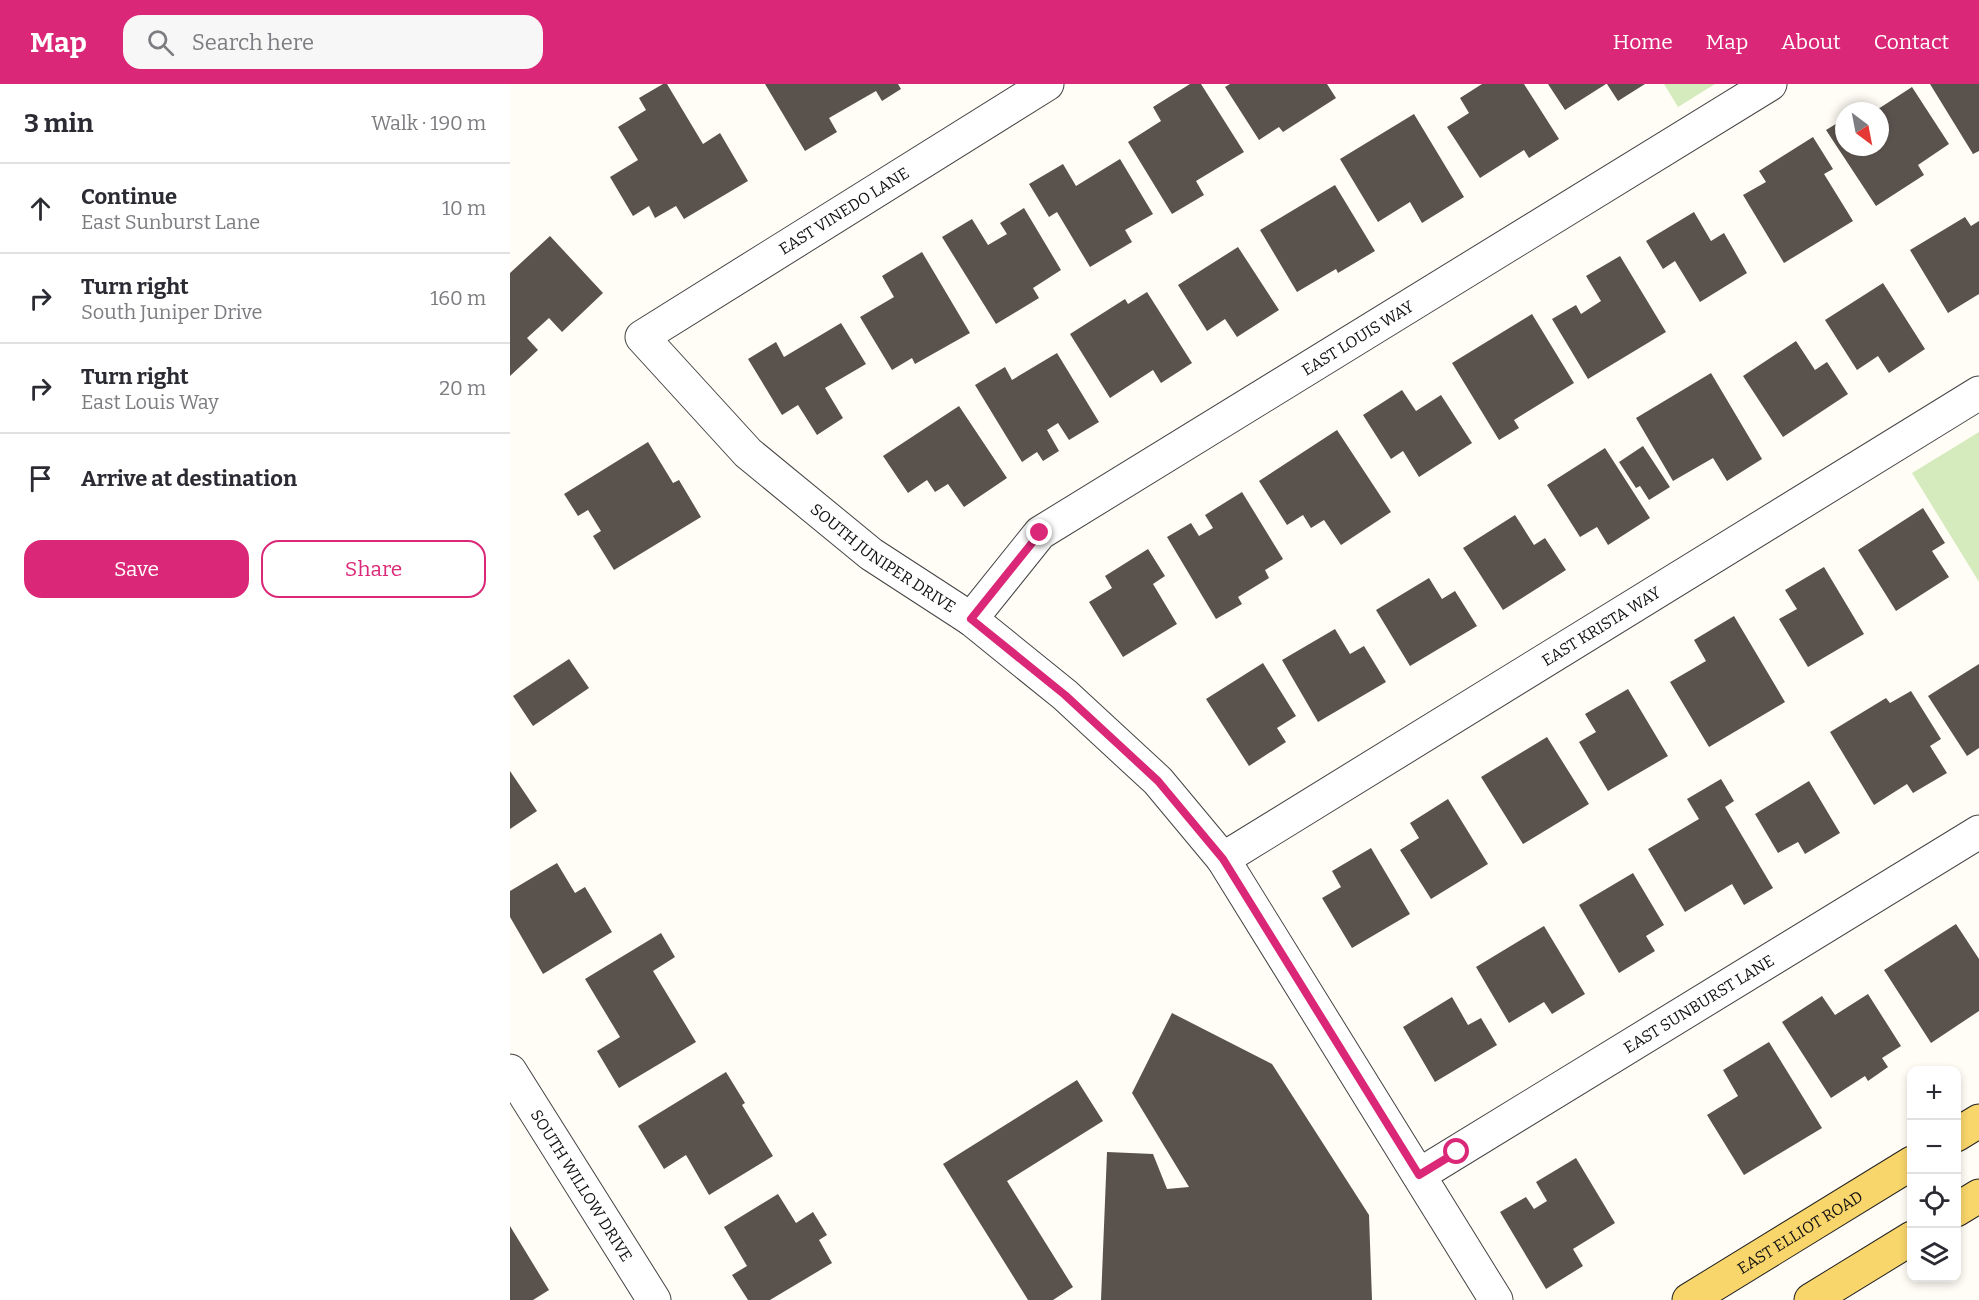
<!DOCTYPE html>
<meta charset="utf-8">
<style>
body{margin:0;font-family:Bitter,serif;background:#f7f7f7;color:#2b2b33}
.controls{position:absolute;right:18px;bottom:18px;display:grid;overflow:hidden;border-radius:12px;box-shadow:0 3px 9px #0003}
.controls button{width:54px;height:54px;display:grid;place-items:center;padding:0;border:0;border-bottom:2px solid #e1e1e2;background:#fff;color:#2b2b33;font:30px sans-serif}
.compass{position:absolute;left:1325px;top:18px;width:54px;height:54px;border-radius:50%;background:#fff;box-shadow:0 3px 9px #0003;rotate:148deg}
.stop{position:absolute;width:18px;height:18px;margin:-14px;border:4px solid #db2777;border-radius:50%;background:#fff}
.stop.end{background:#db2777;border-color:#fff;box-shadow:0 2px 6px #0008}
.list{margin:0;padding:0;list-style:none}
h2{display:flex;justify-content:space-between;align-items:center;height:78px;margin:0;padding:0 24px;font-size:26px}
h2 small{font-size:20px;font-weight:400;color:#7c7c81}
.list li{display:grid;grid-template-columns:39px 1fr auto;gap:18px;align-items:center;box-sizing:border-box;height:90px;padding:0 24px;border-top:2px solid #e1e1e2}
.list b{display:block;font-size:22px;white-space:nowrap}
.list p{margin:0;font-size:20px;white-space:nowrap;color:#7c7c81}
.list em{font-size:20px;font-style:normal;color:#7c7c81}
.actions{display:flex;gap:12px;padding:18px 24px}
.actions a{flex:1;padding:14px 0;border:2px solid #db2777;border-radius:18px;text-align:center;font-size:21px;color:#db2777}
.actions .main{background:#db2777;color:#fff}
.icon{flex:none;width:33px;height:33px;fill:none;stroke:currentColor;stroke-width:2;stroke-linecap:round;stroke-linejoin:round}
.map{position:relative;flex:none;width:1469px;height:1216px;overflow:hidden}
header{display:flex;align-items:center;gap:36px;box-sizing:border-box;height:84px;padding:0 30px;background:#db2777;color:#fff}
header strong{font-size:28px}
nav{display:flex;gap:33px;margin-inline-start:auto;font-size:21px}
.search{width:420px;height:54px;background:#f7f7f7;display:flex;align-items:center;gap:15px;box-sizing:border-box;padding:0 21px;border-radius:18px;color:#7c7c81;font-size:22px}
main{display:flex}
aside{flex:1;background:#fff}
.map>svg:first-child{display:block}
.green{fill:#d5ebbd}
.building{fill:#5a524d}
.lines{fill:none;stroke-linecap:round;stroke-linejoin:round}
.minor-casing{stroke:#444;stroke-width:35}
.major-casing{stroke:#222;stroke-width:35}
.minor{stroke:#fff;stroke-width:33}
.major{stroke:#f9d66b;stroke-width:33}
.route{stroke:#db2777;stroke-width:8}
.labels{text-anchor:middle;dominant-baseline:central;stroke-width:6;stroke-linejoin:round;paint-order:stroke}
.street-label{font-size:16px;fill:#111;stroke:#fff}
</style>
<header>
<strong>Map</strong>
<div class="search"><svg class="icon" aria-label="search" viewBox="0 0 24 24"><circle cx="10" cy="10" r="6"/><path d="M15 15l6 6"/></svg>Search here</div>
<nav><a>Home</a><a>Map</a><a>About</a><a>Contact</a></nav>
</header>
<main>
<aside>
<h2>3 min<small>Walk · 190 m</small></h2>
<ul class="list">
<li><svg class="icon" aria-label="ahead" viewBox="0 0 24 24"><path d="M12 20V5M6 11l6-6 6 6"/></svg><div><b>Continue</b><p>East Sunburst Lane</p></div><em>10 m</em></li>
<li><svg class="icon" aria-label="right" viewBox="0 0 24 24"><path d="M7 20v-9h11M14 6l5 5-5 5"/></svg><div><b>Turn right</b><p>South Juniper Drive</p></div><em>160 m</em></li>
<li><svg class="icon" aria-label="right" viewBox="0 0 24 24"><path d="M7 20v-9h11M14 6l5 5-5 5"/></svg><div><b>Turn right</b><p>East Louis Way</p></div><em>20 m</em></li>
<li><svg class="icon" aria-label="arrive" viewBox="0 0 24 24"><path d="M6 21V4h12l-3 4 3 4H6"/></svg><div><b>Arrive at destination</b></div></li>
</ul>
<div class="actions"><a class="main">Save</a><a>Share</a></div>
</aside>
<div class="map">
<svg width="1469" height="1216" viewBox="0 0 1469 1216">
<rect width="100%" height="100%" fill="#fffdf5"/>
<path class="green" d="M1154,0H1205L1168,23Z
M1469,348V498L1402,389Z"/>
<path class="building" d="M153,0H157L193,60L210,49L238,97L174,135L166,122L145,134L139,122L123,132L100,93L128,76L108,43L136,26L129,14Z
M255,0H388L391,5L372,17L366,7L319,34L327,48L295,67Z
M680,0H691L734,68L686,97L694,111L662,130L618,58L651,37L643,23Z
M720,0H817L826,14L773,48L769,43L749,56L715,3Z
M972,0H1014L1049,55L1019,74L1014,66L970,94L937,43L959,29L950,14Z
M1038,0H1096L1055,26Z
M1097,0H1135L1108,17Z
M1420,0H1469V67L1463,70Z
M1402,3L1439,60L1408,81L1414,91L1366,122L1316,46L1334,35V63H1370V27H1365Z
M904,30L954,113L912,139L900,118L868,138L830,75Z
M1303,53L1323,85L1314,90L1343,137L1274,179L1233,111L1256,98L1249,87Z
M610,75L643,130L615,146L622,158L580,183L547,128L539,133L519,100L553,80L566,102Z
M825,101L865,167L828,189L826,185L787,208L750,146Z
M514,124L551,186L523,204L529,214L486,240L432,153L462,135L478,161L497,150L490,139Z
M1184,128L1201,157L1214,149L1237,189L1190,218L1165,177L1153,185L1136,157Z
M1455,133L1461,142L1469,137V210L1438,229L1400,166Z
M40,152L93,209L52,248L39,234L17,254L28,266L0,292V189Z
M728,163L769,226L727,253L715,235L697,247L668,201Z
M412,168L460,249L405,280L402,274L382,286L350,233L384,213L372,192Z
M1110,172L1156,248L1078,295L1042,235L1066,221L1071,230L1091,217L1076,192Z
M1373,199L1415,265L1379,289L1368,272L1347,286L1315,236Z
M637,208L682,279L651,299L643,286L600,314L560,250L615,215L618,220Z
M1022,230L1064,299L1004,336L1009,344L989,356L942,279Z
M331,239L356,280L315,304L333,334L307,351L288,321L272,331L238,275L266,258L274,273Z
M1286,257L1305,286L1317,278L1338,310L1273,353L1233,292Z
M547,269L589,338L559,356L548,339L537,346L549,367L533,377L527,368L512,378L465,301L495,283L502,296Z
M1201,289L1252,375L1217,397L1203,374L1163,397L1126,334Z
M892,306L906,327L931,311L962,359L909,393L893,367L881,375L853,331Z
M449,322L497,394L454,423L438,400L425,408L417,396L398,409L373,372Z
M827,346L881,428L831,461L814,436L801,444L793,431L777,441L749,397Z
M138,358L163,399L169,396L191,433L104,486L83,452L91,447L78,426L68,432L54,410Z
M1133,362L1160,403L1139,416L1130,402L1126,404L1109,378Z
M1095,364L1140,434L1098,461L1087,443L1070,453L1037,401Z
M732,408L773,475L755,486L759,494L728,513L732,520L706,535L657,453L681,439L689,452L703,444L695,431Z
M1413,424L1435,459L1422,467L1439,493L1386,527L1348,466Z
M1005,431L1024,461L1035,454L1056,486L993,526L953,464Z
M638,465L655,492L643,500L667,540L613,573L579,518L602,504L595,492Z
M1314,483L1354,550L1298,583L1269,535L1287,525L1275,506Z
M919,494L932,515L945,507L967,542L900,582L866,526Z
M1224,532L1275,618L1199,663L1160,598L1196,577L1184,556Z
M825,545L840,570L854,562L876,598L808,638L772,576Z
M59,575L79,604L23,642L3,612Z
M753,579L786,632L767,644L776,658L739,682L696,615Z
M1469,580V664L1457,672L1418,612Z
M1118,605L1158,672L1098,707L1069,658L1086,648L1075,630Z
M1401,607L1431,655L1420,662L1437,689L1403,709L1397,700L1364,721L1320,648L1376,614L1380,619Z
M1037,653L1079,720L1013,760L971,693Z
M0,687L27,727L0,745Z
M1211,695L1224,717L1215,723L1263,804L1234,821L1222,800L1175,828L1138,765L1189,735L1177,715Z
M1299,697L1330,749L1295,770L1288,758L1268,769L1245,730Z
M938,715L978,780L921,815L890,766L909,754L900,739Z
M861,764L900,830L842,864L812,814L831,803L822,787Z
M47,779L65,809L75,803L102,848L33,890L0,833V807Z
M1123,789L1154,841L1136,852L1145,867L1109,889L1069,821Z
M1446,840L1469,875V927L1421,959L1374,886Z
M1034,842L1075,910L1042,930L1034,918L999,939L966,883Z
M151,849L165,873L143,887L186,958L109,1004L87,967L110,953L75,895Z
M1358,910L1391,962L1372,974L1378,983L1358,997L1355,992L1321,1014L1272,938L1312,912L1325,931Z
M942,913L958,941L971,934L987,961L925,998L893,943Z
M662,929L762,980L859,1131L862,1216H591L597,1068L643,1070L657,1105L679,1103L622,1009Z
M1259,958L1312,1044L1234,1091L1197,1031L1228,1012L1213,986Z
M216,988L235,1019L232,1021L263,1072L199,1111L176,1071L154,1085L128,1042Z
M567,996L593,1037L497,1097L563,1203L543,1216H518L433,1080Z
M1066,1074L1105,1139L1063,1165L1073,1182L1036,1205L990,1128L1016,1113L1024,1125L1037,1117L1026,1098Z
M268,1110L286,1139L303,1128L317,1151L309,1156L322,1179L260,1216H238L222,1191L237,1182L214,1143Z
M0,1142L39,1206L23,1216H0Z"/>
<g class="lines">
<defs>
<g id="minor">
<path id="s1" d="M537,0L132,253L238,369L361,470L461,535L555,611L648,697L713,775L986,1216"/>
<path id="s2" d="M461,535L530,449L1260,0"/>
<path id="s3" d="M713,775L1469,309"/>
<path id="s4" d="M0,987L144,1216"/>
<path id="s5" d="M909,1091L1469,748"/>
</g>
<g id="major">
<path d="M1446,1051L1469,1037"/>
<path d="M1446,1126L1469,1112"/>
<path id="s6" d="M1179,1216L1402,1079"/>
<path d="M1301,1216L1402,1154"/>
</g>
</defs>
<use href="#minor" class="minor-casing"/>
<use href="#major" class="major-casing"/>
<use href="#minor" class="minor"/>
<use href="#major" class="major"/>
</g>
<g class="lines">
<path class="route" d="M530,449L461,535L555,611L648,697L713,775L909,1091L947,1068"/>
</g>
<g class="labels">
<g class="street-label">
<text transform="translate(334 127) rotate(-32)">EAST VINEDO LANE</text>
<text stroke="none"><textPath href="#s2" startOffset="483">EAST LOUIS WAY</textPath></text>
<text stroke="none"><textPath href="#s1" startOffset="806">SOUTH JUNIPER DRIVE</textPath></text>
<text stroke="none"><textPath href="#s3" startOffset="444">EAST KRISTA WAY</textPath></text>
<text stroke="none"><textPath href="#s5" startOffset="328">EAST SUNBURST LANE</textPath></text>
<text stroke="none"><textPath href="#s4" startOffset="135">SOUTH WILLOW DRIVE</textPath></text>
<text stroke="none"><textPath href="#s6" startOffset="130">EAST ELLIOT ROAD</textPath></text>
</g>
</g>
</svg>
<div class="controls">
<button>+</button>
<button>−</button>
<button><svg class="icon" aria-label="locate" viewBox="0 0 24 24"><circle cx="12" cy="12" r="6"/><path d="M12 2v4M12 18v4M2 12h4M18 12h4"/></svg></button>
<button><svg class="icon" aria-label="layers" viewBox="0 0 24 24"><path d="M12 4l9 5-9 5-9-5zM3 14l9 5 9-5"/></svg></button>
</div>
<svg class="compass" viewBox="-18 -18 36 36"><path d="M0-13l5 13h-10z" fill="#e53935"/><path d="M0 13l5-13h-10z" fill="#7c7c81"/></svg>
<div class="stop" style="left:947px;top:1068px"></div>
<div class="stop end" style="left:530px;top:449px"></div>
</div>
</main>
